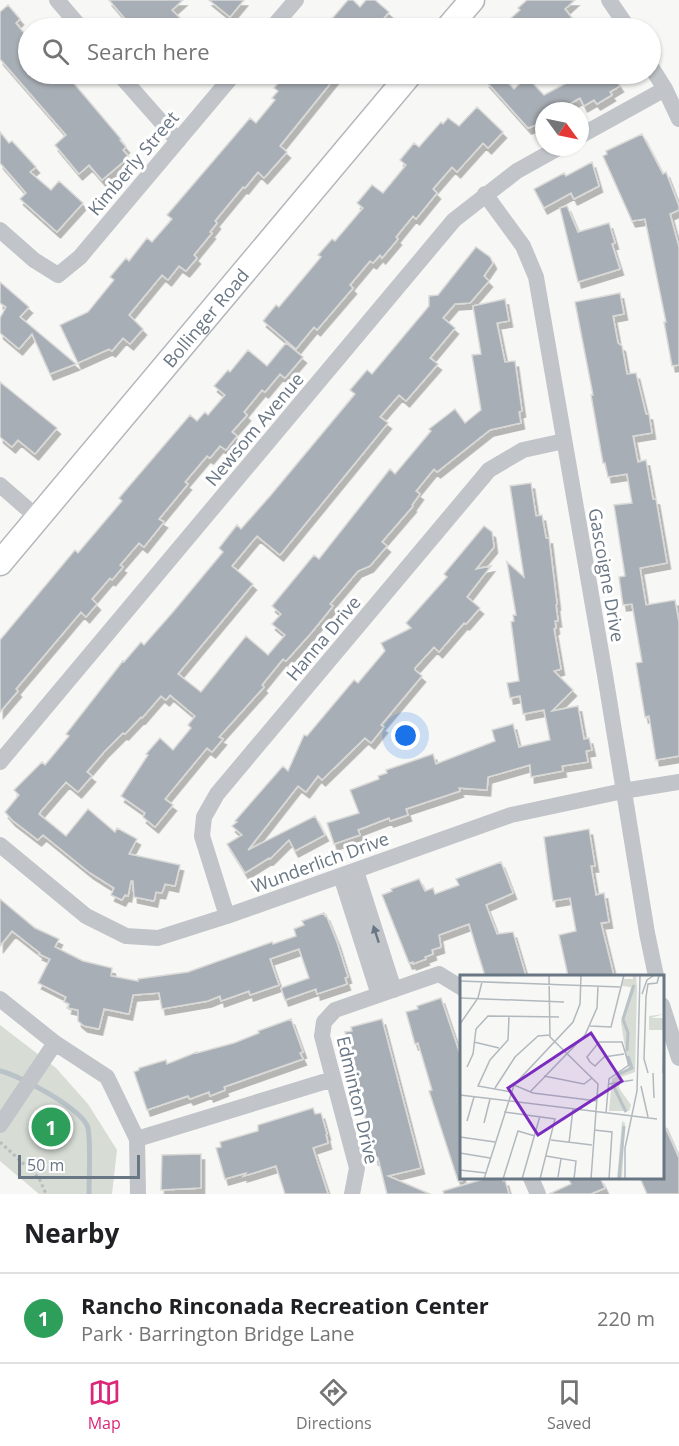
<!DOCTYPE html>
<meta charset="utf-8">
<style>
body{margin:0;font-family:"Open Sans",sans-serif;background:#f6f6f6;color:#202124}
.compass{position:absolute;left:535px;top:102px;width:54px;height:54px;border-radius:50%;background:#fff;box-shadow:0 2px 4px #0004;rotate:123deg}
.scale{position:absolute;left:18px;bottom:15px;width:122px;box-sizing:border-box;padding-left:6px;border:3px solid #697684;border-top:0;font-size:16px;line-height:21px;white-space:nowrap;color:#697684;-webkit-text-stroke:4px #fff;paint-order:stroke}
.you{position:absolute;left:406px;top:736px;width:21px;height:21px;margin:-15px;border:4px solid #fff;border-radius:50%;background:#1a73e8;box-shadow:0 0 0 9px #1a73e833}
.badge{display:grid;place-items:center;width:39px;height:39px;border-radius:50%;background:#db2777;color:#fff;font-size:20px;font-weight:700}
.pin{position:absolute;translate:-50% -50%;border:3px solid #fff;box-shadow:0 2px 6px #0006}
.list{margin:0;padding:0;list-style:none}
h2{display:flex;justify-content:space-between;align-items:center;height:78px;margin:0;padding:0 24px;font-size:26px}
h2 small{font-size:20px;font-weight:400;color:#757577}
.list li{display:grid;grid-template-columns:39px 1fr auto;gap:18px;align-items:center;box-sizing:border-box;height:90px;padding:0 24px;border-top:2px solid #e0e0e0}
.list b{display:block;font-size:22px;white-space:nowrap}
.list p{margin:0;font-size:20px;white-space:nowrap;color:#757577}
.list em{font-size:20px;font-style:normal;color:#757577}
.icon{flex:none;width:33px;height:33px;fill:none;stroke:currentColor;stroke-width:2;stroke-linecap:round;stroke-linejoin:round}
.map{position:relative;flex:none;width:679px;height:1194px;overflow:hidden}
.search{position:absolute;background:#fff;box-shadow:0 2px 4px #0004;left:18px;right:18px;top:18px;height:66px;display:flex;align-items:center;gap:15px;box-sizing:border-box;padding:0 21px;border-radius:33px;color:#757577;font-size:22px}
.sheet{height:168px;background:#fff}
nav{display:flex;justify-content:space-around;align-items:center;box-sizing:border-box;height:84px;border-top:2px solid #e0e0e0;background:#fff;font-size:16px;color:#757577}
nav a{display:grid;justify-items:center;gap:3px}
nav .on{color:#db2777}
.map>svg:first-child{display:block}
.green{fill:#d7dcd5}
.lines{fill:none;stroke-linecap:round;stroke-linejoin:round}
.stream{stroke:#b9c2c7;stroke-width:5}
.building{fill:#a8aeb5;stroke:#d9d9d7;stroke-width:1.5;filter:url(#shadow)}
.secondary-casing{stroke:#b4b8bd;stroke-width:27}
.path{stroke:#b9bcbe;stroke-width:3;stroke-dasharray:3 3;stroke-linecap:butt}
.minor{stroke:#c1c4c8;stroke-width:16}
.secondary{stroke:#fff;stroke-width:24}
.oneway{fill:#697684}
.labels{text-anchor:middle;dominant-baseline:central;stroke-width:6;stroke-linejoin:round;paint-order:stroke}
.street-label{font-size:18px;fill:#697684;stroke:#fff}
.inset-river{fill:none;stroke:#b9c2c7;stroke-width:3}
.inset-road{fill:none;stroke:#b1b8be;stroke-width:1.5}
.view{fill:#7b2cbf;fill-opacity:0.15;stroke:#7b2cbf;stroke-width:3}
.inset-edge{fill:none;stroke:#697684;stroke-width:3}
</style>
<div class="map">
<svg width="679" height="1194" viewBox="0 0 679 1194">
<defs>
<filter id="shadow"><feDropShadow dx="3.5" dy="6" stdDeviation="0" flood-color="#0004"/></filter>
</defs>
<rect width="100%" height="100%" fill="#f7f8f5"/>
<path class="green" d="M0,1025L56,1068L88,1104L117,1150L112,1194H39L0,1161Z"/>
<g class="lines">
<path class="stream" d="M0,1071C19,1075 83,1109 88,1128C91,1142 89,1179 89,1194"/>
</g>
<path class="building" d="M109,0H183L172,10L190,28H133Z
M209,0H244L230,17Z
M348,0H353L360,7L366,0H375L389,12L376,28H324Z
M527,0H575L565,9L580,28H500L520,10L518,8Z
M8,5L20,19L16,23L28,38V74H66L121,139L120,140L126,147L123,150L129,157L102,180L89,165L79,174L55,145L66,135L0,59V12Z
M286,74H338L280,146L287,152L264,178L258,172L245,188L243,187L215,221L217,223L210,232L212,233L194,255L197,258L186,271L179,266L168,280L162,275L129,315L143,329L130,344L123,338L112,351L109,349L78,363L60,325L88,312L114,280L110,277L126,258L129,261L147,238L152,242L172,219L167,215L250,118L256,123L275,100L272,98L278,91L274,88Z
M494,74H500L514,89L527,77L544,95L572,80L568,74H586L589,79L599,74H612L620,86L610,92L612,95L597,104L594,100L584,106L580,98L557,111H544V122L528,128L486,81Z
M477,107L503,132L488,148L483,143L457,172L452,167L433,189L437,193L416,219L413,216L396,237L398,239L382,258L380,255L373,263L370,261L350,285L353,288L317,330L314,327L296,349L263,321L276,305L279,307L321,257L318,255L332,239L335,241L363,208L357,203L372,185L383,193L406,165L400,160L414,143L419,147L441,122L443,124L448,118L459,126Z
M0,132L9,143L12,141L36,167L30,172L51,190L59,181L83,203L57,232L20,199L26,193L0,163Z
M642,134L663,174L666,172L679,206V210L670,214L679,247V365L672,366L664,322H666L645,219L632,221L603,156L607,154L606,151Z
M592,162L599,186L574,199L571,193L544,208L534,189L564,173L566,176Z
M567,206L578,232L609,223L615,243L612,244L620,269L578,282L560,208Z
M476,247L490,257L493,263L484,276L489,281L470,303L455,304L443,318L455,328L430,358L438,364L406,401L399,395L380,417L388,423L280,555L257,536L232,566L253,584L178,674L201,692L246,636L268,655L285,635L272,624L281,614L272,606L314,555L319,559L390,469L395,474L431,431L429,429L455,409L465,423L481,410L472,355L481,354L473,306L505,299L509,321L497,323L505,362L515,361L522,411L519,412L521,423L490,430L437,472L434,469L416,491L420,494L412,505L413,506L382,542L387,546L370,566L358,571L330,604L333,606L312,632L286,661L283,659L262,685L264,687L219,737L223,739L212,752L207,748L188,771L165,799L173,805L155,827L143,817L145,813L121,796L148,755L146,754L160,738L173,750L191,728L188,725L195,716L170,695L166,700L161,696L142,718L141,717L125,734L123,733L104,752L87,772L92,776L78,792L66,782L41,811L39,814L66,836L88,809L115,832L117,828L137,839L129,854L180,865L175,886L165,884L162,893L156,892L154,901L134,897L133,881H131L128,896L125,895L122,900L111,895L114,888L90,873L43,835L38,840L12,820L5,812L19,795L14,790L42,762L45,765L69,736L66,734L123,661L124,662L141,642L144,645L173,612L223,552L219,548L237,525L241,529L271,495L355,394L350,390L367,370L372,374L429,306V296L438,295Z
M0,282L29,307L20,317L76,364L50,374L32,334L19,349L0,333V318L6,307L0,303Z
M620,293L624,314L613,316L618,343L622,346L627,374L636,373L646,414H649L652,433L633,436L638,462L646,460L653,499H656L667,563L640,568L646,605L675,600L679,622V756L656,760L649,716L645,717L636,663L642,662L632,604L623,605L619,577L625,576L614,505L632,503L627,474L608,477L605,463H603L591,395H593L575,302Z
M286,343L303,357L285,378L280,374L265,392L262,390L244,412L247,415L232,432L237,436L226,450L220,446L210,458L207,456L185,482L188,484L159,519L164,522L144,547L139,543L120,565L123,567L112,580L110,578L92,599L97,604L86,617L81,612L16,689L18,691L0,712V640L75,550L78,553L122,501L119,498L190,415L197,421L205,412L208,415L225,395L214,386L228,370L230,372L248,350L267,366Z
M0,382L57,428L35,454L18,440L12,447L0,437Z
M531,483L536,516L542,515L546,538H549L557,604L556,605L558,621H555L556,628L554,629L561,669L554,671L573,690L552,711L578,706L584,739L589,738L592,750L586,751L588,762L562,766L563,771L531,777L530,765L488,777L487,790L459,788L460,791L406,809L408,815L390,821L389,818L358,830L360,835L334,844L327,823L359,813L350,790L379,779L378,776L387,773L386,770L433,754L436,764L495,741L492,730L513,724L519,747L550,740L544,710L523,714L520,696L510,698L507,683L519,681L511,622L514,621L513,615H516L507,562L524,577L510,486Z
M484,526L492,532L494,547L476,569L491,566L467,597L480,608L466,624L464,623L439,652L434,647L415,668V670L422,676L381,725L384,727L371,743L365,738L322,780L318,776L306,792L298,786L248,850L315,816L325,835L295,851L289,840L270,859L269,858L245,873L227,844L242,835L232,826L237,822L235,821L283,766L288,771L304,735L307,736L354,680L358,683L385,651L381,643L411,628L406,623L447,577L444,574Z
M589,829L595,866H591L596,895L604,893L609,922L601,923L614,976H568L559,935L576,931L570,898L553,901L550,881L544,837Z
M501,862L513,893L486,905L497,934L513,932L526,976H485L469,924L439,935L441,947L432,950L433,954L425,957L426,959L413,964V962L409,963L382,895L392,891L391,889L419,879L425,891L433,888L435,894L459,885L456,879Z
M0,899L35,928L59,939L55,947L83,961L112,968L111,976L138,981V979L188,972L272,942L273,944L296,936L294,929L304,925L302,921L324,913L325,916L326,915L337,942L348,977L345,978L347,984L317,994L316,989L285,1000L281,988L309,978L299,949L270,959L279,985L250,995L249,991L221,1001L220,996L208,1001L162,1009L159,993L133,995L129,1014L104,1009L99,1029L84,1026L78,1021V1010L68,1008L69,1004L64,1002L66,997L38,983L50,959L39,954L40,953L12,931L0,946Z
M441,998L462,1060V1181H458L429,1091L432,1090L418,1043L415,1044L406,1012L418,1009L417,1006Z
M291,1019L303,1052L300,1053L303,1059L224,1087L225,1090L210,1096L209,1092L190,1099L188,1096L147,1110L134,1072L139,1070V1068L166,1060L167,1064L197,1052V1053L234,1043L259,1033L258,1031Z
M382,1019L421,1168L388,1176L430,1194H387L378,1158L375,1159L360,1096L358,1097L354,1082H357L345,1032L352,1031L351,1027Z
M313,1108L315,1114L321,1113L327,1134L326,1135L328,1143L313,1148L328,1194H285L276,1166L244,1176L246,1173L225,1179L216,1148L221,1147L220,1142L258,1131V1125Z
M663,1122L679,1158V1194H647L640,1178H663Z
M201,1154V1188L161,1190L162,1155Z
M487,1178H502L503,1181L505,1180L509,1194H444L443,1191Z
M568,1178H600L605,1188L591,1194H549L571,1184Z"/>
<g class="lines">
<defs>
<g id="secondary">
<path d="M448,28L472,0"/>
<path id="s1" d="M0,563L410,74"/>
</g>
</defs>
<use href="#secondary" class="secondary-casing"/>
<path class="path" d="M0,1142L39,1178L46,1194"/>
<path class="minor" d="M57,0L81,28
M609,0L628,28
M272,28L296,0
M650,65L665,89L679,119
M119,74L178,141
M580,136L665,89
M485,194L523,246L536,277L605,675L647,933L656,976
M0,230L34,260L58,275L80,257L234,74
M0,485L38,518
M0,762L454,220L517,171L560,147
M0,845L86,916L126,936L158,938L227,916L511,815L623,791L679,782
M356,871L394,990
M341,876L379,995
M227,916L202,836L204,817L217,794L489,470L523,450L564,441
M0,999L55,1043L107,1077L137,1139L138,1194
M662,1005L679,1058
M0,1125L55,1043
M137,1139L333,1079
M531,1178L538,1194
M352,1194L357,1168L322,1036L324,1022L335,1010L439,974L462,988"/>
<use href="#secondary" class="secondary"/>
</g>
<defs><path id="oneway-solid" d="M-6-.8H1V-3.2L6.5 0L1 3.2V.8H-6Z" transform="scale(1.5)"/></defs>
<use class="oneway" href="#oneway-solid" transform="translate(376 934) rotate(-108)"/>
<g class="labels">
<g class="street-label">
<text transform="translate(133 163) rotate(-50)">Kimberly Street</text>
<text stroke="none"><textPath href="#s1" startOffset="320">Bollinger Road</textPath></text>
<text transform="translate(254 429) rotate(-50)">Newsom Avenue</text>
<text transform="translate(607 575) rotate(80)">Gascoigne Drive</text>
<text transform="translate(323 638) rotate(-50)">Hanna Drive</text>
<text transform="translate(320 862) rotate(-20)">Wunderlich Drive</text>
<text transform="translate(358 1100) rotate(77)">Edminton Drive</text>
</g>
</g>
<g transform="translate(460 975)">
<rect width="204" height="204" fill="#f7f8f5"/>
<path d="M173,0H176L177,12L175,97L161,102L159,113L171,130L169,136H149L152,104L168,93L161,47L171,12L162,11L164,4H173ZM204,39L191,43H204V55H189V41ZM162,146L165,148L162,204H157Z" fill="#d7dcd5"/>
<path class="inset-river" d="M167,76L168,58L163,44L174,10M159,99L172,93L168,81M153,110L166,137M159,204L164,151"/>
<path class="inset-road" d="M89,0L90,62L138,109L131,204M0,6L160,12M182,19L187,5L193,1M0,23L104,27M49,41L48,65L30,85L18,111L51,117M0,49L18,23L22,7M130,51L151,52L164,0M14,67L39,73M130,87L127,82L139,67H162L169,90L149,104L146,138M130,87L135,91L144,82L164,79M7,92L13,79L16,54L28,41L99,42M188,98L184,84L186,22L188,9L197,8L199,1M193,98L194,123M203,98L204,65M84,101L124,109L132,103M149,109L173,105M54,110L73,118L137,126M181,111L188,142M35,113L55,82L78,61L90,60M70,117L125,60L137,33L138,11M0,120L197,144M44,137L95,144L80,204M7,146L14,122M24,148L30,124M134,155L152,157L149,204M0,162L35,167M91,165L132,170M109,168L113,134M0,178L30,183M86,181L116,186L114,204M0,195L26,198M98,202L101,184M24,204L54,110L113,47L120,29L121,0M43,204L58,156L75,161M62,204L80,141M165,204V173L177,116L180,0"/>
<path class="view" d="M131,58L162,106L78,160L48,113Z"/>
<rect width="204" height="204" class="inset-edge"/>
</g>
</svg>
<svg class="compass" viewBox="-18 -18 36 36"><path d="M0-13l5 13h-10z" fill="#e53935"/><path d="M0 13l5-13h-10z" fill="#757577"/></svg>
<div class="scale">50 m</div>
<div class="you"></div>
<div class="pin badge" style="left:51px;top:1127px;background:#2e9e5b">1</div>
<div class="search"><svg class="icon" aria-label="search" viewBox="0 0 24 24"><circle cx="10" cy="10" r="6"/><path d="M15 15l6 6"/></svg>Search here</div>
</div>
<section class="sheet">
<h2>Nearby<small></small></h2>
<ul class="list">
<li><span class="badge" style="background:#2e9e5b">1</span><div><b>Rancho Rinconada Recreation Center</b><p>Park · Barrington Bridge Lane</p></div><em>220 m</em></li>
</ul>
</section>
<nav>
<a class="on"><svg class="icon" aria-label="map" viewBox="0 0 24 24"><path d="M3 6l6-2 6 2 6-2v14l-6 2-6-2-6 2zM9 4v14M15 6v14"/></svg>Map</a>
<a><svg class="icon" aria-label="directions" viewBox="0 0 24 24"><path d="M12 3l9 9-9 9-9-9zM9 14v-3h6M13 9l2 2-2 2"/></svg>Directions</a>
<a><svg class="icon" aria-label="saved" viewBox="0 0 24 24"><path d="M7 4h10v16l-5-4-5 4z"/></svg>Saved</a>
</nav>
